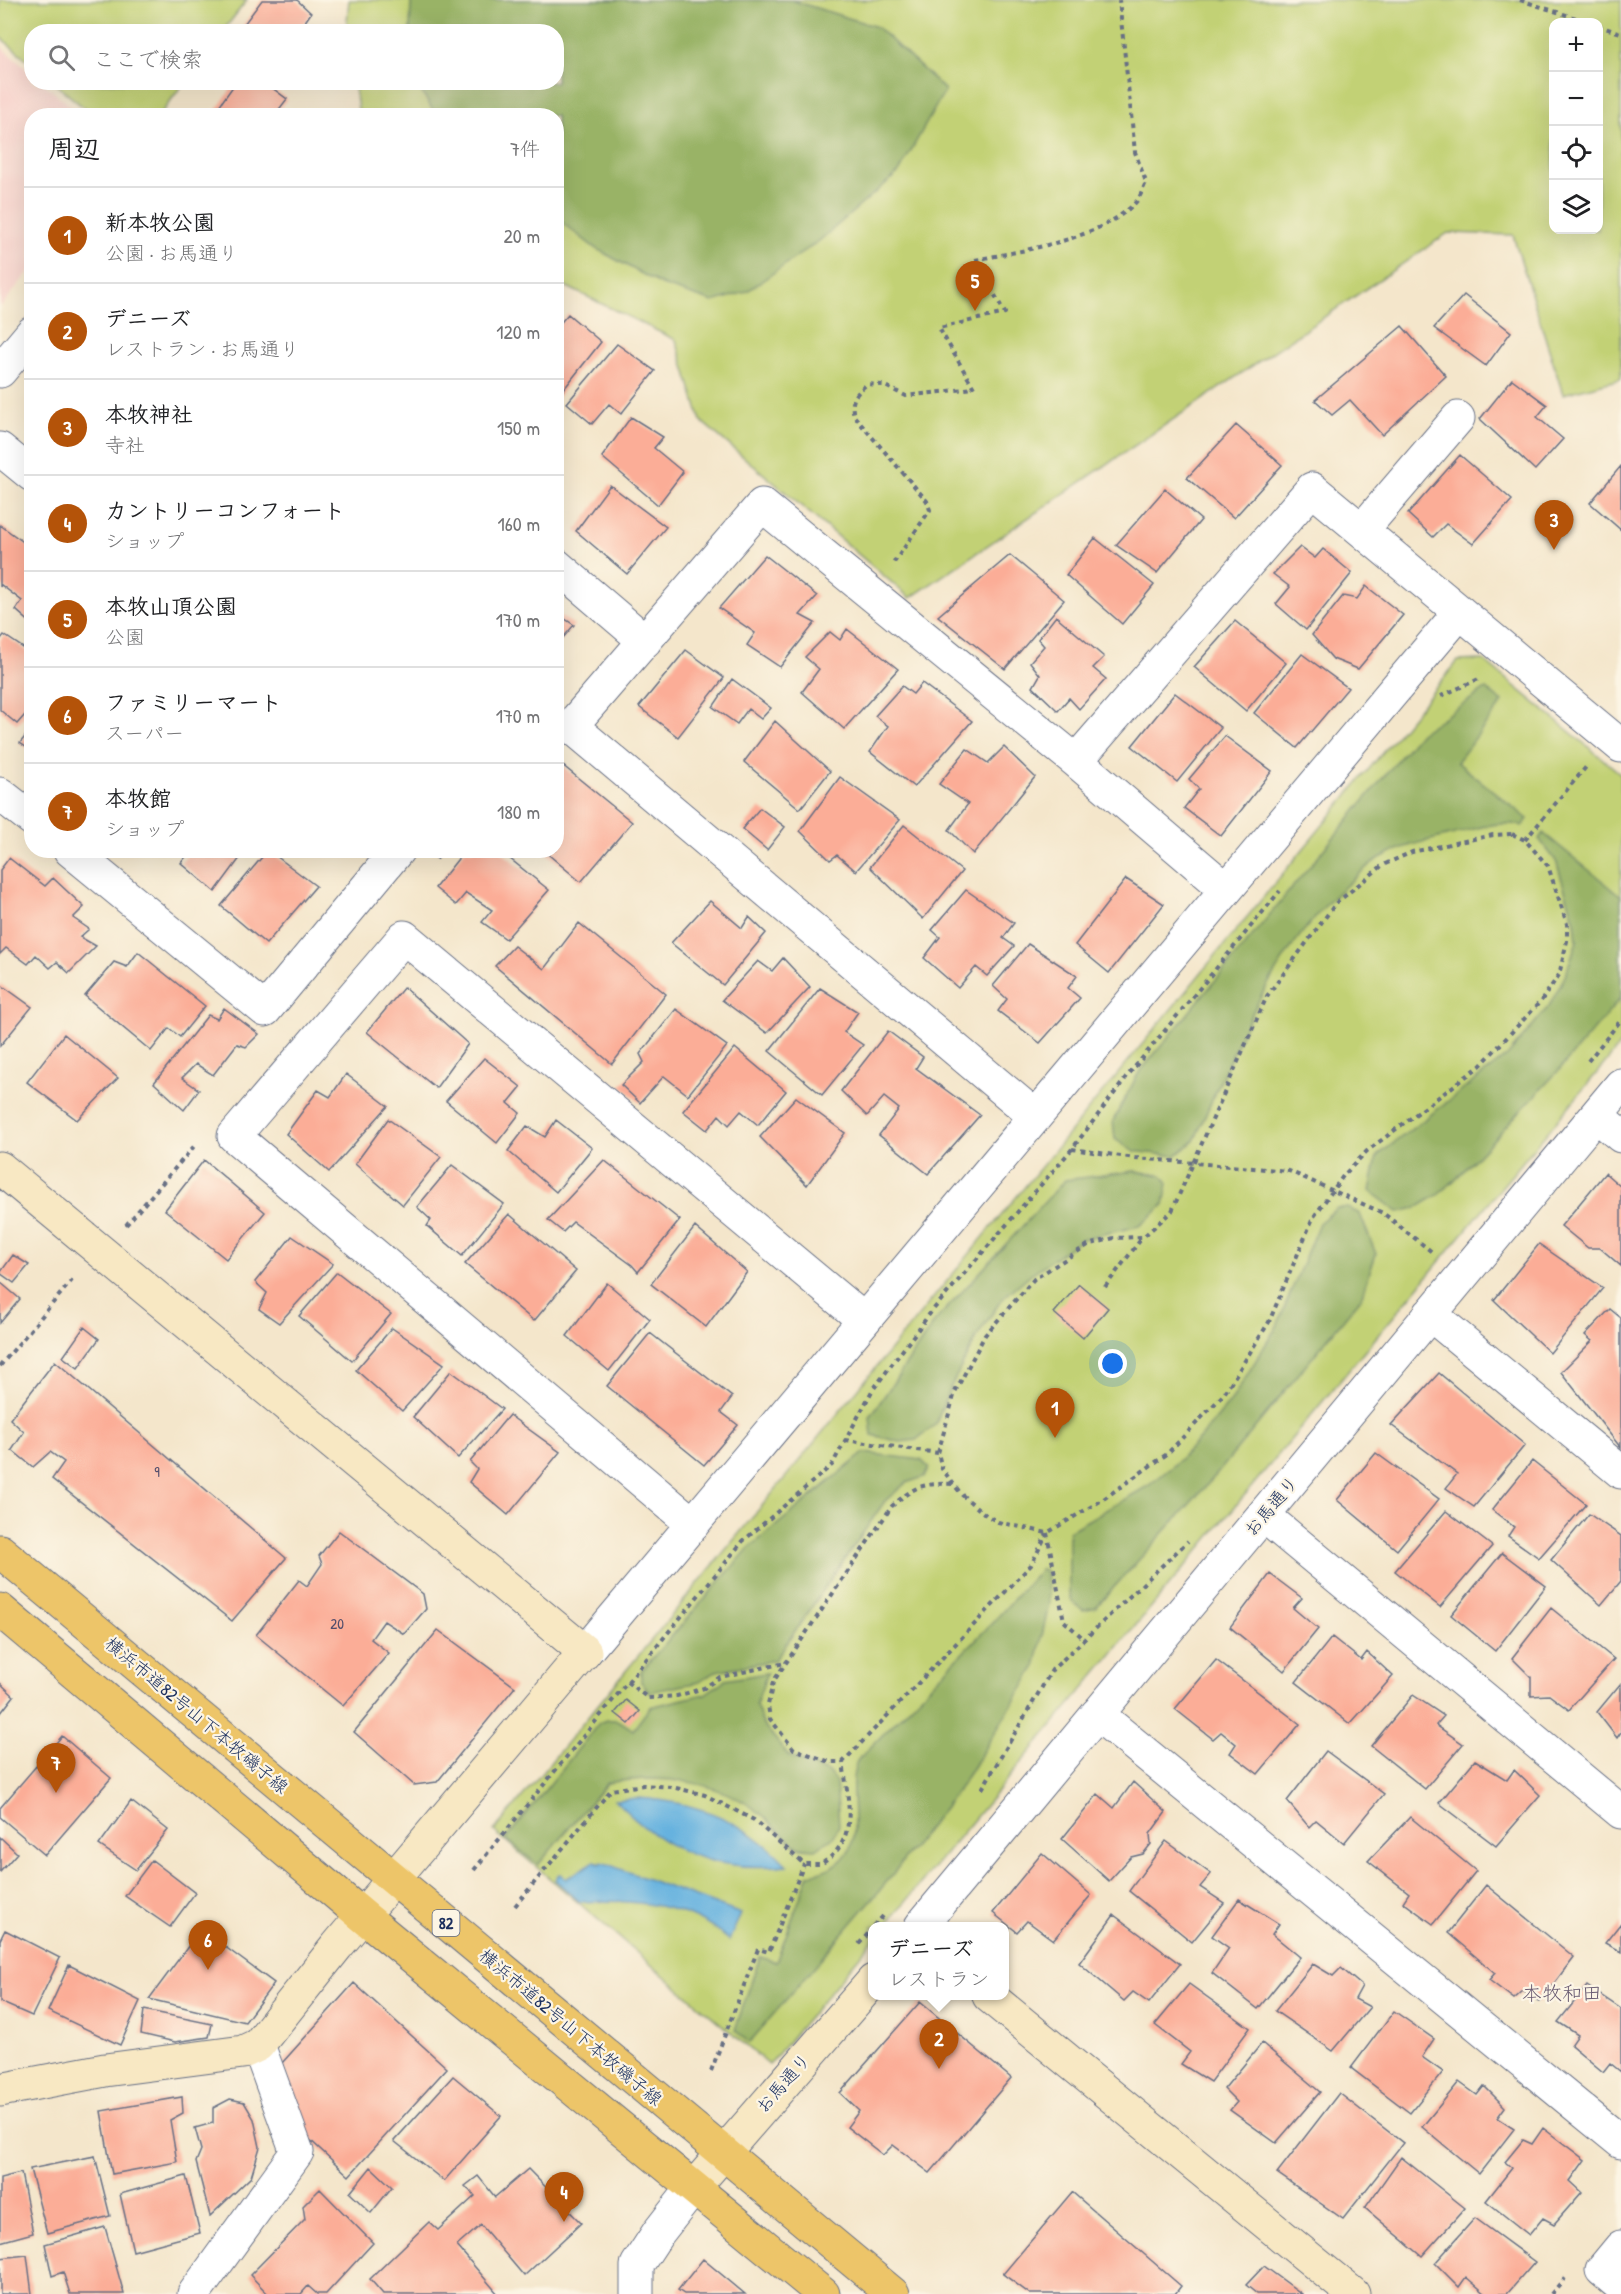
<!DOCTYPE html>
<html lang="ja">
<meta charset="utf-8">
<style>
body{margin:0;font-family:"Patrick Hand","Klee One",sans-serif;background:#f6f6f6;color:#202124}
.controls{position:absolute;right:18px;top:18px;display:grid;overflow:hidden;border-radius:12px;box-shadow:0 6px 24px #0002}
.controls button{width:54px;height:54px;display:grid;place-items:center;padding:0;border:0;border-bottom:2px solid #e0e0e0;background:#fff;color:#202124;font:30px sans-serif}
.you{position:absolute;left:1113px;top:1364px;width:21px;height:21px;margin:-15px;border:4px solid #fff;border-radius:50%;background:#1a73e8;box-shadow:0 0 0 9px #1a73e833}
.badge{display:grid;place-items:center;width:39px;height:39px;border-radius:50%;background:#b45309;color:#fff;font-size:20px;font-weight:700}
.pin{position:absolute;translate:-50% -50px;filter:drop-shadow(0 2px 3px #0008)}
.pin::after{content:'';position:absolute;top:32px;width:21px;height:18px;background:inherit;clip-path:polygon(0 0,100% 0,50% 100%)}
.popup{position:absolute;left:868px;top:1922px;width:141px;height:78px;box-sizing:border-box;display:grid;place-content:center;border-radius:12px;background:#fff;filter:drop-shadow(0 2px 4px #0005);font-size:20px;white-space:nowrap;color:#757577}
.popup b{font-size:22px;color:#202124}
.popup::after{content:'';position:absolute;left:50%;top:100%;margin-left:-12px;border:12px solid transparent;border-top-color:#fff}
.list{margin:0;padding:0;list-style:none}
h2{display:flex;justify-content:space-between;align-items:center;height:78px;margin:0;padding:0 24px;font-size:26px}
h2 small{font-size:20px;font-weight:400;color:#757577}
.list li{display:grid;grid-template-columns:39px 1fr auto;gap:18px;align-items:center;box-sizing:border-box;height:96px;padding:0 24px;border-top:2px solid #e0e0e0}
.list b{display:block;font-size:22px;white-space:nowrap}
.list p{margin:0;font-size:20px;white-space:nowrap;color:#757577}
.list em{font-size:20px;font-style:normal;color:#757577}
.icon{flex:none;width:33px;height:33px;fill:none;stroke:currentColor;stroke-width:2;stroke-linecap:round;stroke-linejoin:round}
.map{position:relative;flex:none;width:1621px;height:2294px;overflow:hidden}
.search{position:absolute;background:#fff;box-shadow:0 6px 24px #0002;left:24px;top:24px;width:540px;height:66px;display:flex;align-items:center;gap:15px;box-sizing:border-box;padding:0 21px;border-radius:24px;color:#757577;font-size:22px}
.panel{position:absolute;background:#fff;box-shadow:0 6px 24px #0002;left:24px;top:108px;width:540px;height:750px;border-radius:24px}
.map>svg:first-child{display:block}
.built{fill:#f7d0ca}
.green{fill:#c2d174;stroke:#6e8069;stroke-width:1.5;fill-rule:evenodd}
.forest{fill:#99b366;stroke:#5a7162;stroke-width:1.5}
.water{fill:#66b2df;stroke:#40709e;stroke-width:1.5}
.building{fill:#fbad97}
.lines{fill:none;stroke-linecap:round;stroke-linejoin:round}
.street-casing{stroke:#676f84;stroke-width:35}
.secondary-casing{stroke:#676f84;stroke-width:35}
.primary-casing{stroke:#676f84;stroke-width:35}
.path{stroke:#676f84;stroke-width:4;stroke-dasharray:4.5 4.5;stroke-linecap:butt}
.street{stroke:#fff;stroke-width:33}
.secondary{stroke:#f8e8c3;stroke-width:33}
.primary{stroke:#edc569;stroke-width:33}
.labels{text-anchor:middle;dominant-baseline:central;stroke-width:4.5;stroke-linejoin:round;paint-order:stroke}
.number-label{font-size:15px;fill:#534e6c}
.shield{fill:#fcf5e5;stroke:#5e6a86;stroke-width:1.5}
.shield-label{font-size:16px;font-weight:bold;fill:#1b2f5e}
.street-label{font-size:18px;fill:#1b2f5e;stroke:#fcf5e5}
.neighbourhood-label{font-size:20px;fill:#695b72;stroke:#fcf5e5}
</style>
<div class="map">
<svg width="1621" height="2294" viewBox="0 0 1621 2294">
<rect width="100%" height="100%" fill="#fcf5e5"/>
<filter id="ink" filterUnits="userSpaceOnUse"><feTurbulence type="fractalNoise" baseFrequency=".0167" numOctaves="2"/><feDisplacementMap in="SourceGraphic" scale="12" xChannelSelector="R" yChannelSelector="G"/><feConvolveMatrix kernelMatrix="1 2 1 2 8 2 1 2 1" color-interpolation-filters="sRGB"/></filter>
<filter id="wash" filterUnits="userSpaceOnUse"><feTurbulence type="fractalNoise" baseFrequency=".008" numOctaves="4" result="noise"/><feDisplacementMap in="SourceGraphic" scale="24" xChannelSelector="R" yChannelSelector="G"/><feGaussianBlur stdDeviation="1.35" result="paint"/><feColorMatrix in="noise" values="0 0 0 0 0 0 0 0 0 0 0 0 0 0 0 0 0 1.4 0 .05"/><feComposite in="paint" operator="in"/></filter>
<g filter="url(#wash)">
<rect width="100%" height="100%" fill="#f4e6cb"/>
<path class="built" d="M0,46L31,73L32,82L43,83L81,115L32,116L31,269L0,308Z"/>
<path class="green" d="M0,0H247L223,31L32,32L31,63L0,37Z
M349,0H1621V379L1563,394L1513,235L1448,233L910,598L701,421L676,340L557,282L556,116L359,115L354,83L556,82V32H346ZM1554,22H1598V230H1554Z
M54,83H184L159,116L93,115Z
M1483,660L1621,774V1044L885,1926H873V1940L769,2065L494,1831L1458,661Z"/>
<path class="forest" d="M411,0H791L877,27L945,90L899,172L819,241L746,292L713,302L662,285L595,248L557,219L556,116L436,115L416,83L556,82V32L410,31Z
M1486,689L1503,702L1457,762L1528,819L1522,826C1500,819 1473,830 1451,835C1427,841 1404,845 1382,857C1370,862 1360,874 1350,882C1270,951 1236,1048 1194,1141L1175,1156L1133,1151L1115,1139L1113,1121L1138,1074L1420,733Z
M1543,833L1621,896V998L1561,1068L1457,1178L1438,1195L1416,1208L1398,1212L1370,1191L1377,1156L1508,1055L1549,1006L1565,976L1577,941L1575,922L1556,861L1539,839Z
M1134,1171L1162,1175L1168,1183L1164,1205L1139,1226L1082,1239L1031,1274L1002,1299L978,1335L949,1390L936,1424L916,1440L900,1442L872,1435L870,1417L936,1320L1065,1180Z
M1337,1208H1348L1360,1214L1376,1254L1361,1298L1217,1474L1096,1607L1083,1610L1072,1601L1069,1594V1531L1148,1486L1173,1466L1201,1437L1231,1401L1277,1326L1319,1223Z
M864,1453L921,1460L929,1468L924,1477L906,1483L885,1501L775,1660L716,1671L699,1682L649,1692L641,1682V1671L749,1548Z
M1041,1569L1046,1572L1049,1604L1035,1668L961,1786L885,1884L749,2043L735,2030L760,1957L776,1962L809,1874C881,1862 841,1800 857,1761L994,1621Z
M767,1673L756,1705L763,1724L789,1756L829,1773L836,1782L839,1825L834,1836L816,1849C811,1848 803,1849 798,1846C785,1840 772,1823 760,1813C716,1779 660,1774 607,1783L538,1865L506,1839L599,1723C614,1716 621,1721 633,1730L650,1707L705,1694L725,1680Z"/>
<path class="water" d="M638,1798C698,1802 746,1821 787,1865C716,1873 664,1852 615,1800Z
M595,1861L600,1864L602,1862L741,1914L729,1940C685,1903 635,1899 580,1902L555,1880L560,1874L566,1879Z"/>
<g id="blocks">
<path class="building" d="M262,0H297L311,13L298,32H238Z
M236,82H264L287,99L274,116H212Z
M1464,295L1511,332L1486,366L1434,328Z
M568,314L601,342L556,399V328Z
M1402,326L1446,376L1382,435L1350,400L1332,415L1315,400Z
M617,344L655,371L621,414L609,404L592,424L567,403Z
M1512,379L1547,405L1537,417L1563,439L1535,470L1480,419Z
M631,417L663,437L654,448L683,472L658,505L602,457Z
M1236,425L1282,465L1234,518L1187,478Z
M1460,455L1512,500L1473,544L1446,524L1433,537L1408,514Z
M1621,466V530L1590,503Z
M610,485L666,527L627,574L576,531Z
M1165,489L1201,520L1157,573L1116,545Z
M0,525L29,546L32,543V624L16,610L22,601L1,585L0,587Z
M1095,538L1154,585L1122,624L1066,575Z
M1300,547L1315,558L1323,549L1352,573L1306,630L1276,604L1290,587L1273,574Z
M765,555L817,596L800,615L815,623L780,667L747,645L755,633L719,608Z
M1010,555L1064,600L1005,669L938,616Z
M1366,586L1403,615L1358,669L1333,659L1312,635L1343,596L1357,599Z
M556,613L574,625L556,646Z
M1056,616L1104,657L1093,668L1106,679L1079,709L1069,698L1058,711L1033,687L1040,675L1030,662L1044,646L1038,639Z
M1235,621L1286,663L1246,711L1194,667Z
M847,629L898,669L844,729L802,692L819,669L805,657L830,632L840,640Z
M4,635L32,654V707L17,724L0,710V640Z
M686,650L724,678L678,737L639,707Z
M1302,654L1348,688L1297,748L1254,713Z
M732,679L771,708L761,719L748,709L737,724L713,707Z
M922,683L972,721L914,787L870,752L888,726L875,716L902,686L913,694Z
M1175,693L1221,728L1177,782L1132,746Z
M775,721L830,771L800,809L744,762Z
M32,728V751L20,743Z
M1225,736L1272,771L1221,836L1184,808L1199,789L1189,779Z
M1004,747L1035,777L973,854L949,830L968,804L939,784L967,749L988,763Z
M556,760L632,822L581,882L543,850H556Z
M840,777L900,820L856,871L837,855L830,860L800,831Z
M760,808L785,827L767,850L742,829Z
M904,825L962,871L923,919L870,867Z
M191,850H246L215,892L181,863Z
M268,850L316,886L266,944L221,906Z
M465,850H499L549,890L506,939L482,922L492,910L466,893L456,905L435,888Z
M9,858L45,886L53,878L84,907L73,918L89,929L80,937L96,946L69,973L57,962L50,968L36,955L28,964L6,948L0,954V870Z
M1126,879L1164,904L1109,973L1075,945Z
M966,890L1014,923L1003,938L1014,946L987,976L976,967L958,988L924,958L940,937L932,930Z
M710,901L742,928L749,917L766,933L723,985L671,943Z
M579,923L666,994L612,1064L495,966L514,946L544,969Z
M1028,944L1077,976L1068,988L1080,998L1040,1043L998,1011L1007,999L993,986Z
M138,952L205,1006L180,1037L169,1028L151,1051L85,996L114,962L127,967Z
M783,958L810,987L767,1033L722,1000L758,961L772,971Z
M0,984L32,1007L0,1046Z
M404,987L468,1044L436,1088L367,1032Z
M820,988L858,1012L844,1032L863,1045L822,1095L769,1051Z
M224,1008L259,1034L246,1047L237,1044L213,1075L196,1064L182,1078L199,1090L184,1110L154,1083L208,1015L217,1019Z
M676,1009L727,1046L688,1095L664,1076L640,1103L621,1085L644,1062L640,1054Z
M888,1031L923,1057L916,1068L980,1115L928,1174L879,1135L899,1109L884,1097L867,1116L841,1091Z
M64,1034L118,1078L77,1120L27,1082Z
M735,1048L786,1091L758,1125L741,1111L729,1125L719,1115L707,1130L683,1111Z
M484,1058L521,1087L508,1103L520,1113L497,1143L446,1101Z
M346,1074L388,1106L329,1172L286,1134L318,1090L330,1097Z
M796,1097L845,1133L807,1185L760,1137Z
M388,1119L441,1157L403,1205L355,1164Z
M556,1120L592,1148L556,1192L508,1151L527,1126L545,1137Z
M204,1160L265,1212L226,1259L165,1210Z
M604,1160L680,1220L638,1272L632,1265L573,1222L563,1232L548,1220Z
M452,1165L504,1204L462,1256L427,1226L431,1220L417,1207Z
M1605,1173L1621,1187V1266L1600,1248H1588L1561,1226Z
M509,1214L576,1271L534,1321L465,1264Z
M695,1227L747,1272L706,1327L651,1284Z
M292,1236L333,1264L279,1323L259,1309L267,1293L255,1282Z
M1539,1244L1603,1288L1550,1353L1494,1300Z
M13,1255L29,1265L14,1283L0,1273Z
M337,1272L391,1314L352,1361L299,1316Z
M0,1282L20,1299L0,1323Z
M607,1283L650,1319L609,1371L567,1336Z
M1079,1284L1108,1308L1083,1338L1054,1313Z
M1610,1309L1621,1318V1448L1561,1372L1592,1341L1585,1335Z
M84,1327L99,1339L78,1368L63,1357Z
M392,1328L444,1364L402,1411L356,1370Z
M650,1333L732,1397L721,1412L738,1425L704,1465L607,1386Z
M55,1361L286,1558L232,1621L52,1479L64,1462L50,1452L33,1467L12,1450L24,1432L10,1419Z
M451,1371L502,1409L458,1458L413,1417Z
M1439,1373L1525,1445L1474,1507L1446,1488L1457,1474L1391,1425Z
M509,1415L560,1452L508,1515L469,1482L477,1469L470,1462Z
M1376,1453L1439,1499L1397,1550L1337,1500Z
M1532,1461L1586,1504L1539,1558L1508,1536L1514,1527L1492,1510Z
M1446,1511L1492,1546L1440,1607L1395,1571Z
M1589,1514L1621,1536V1581L1601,1605L1551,1560Z
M339,1531L423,1594L426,1609L404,1634L384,1621L371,1639L389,1653L343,1706L256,1635L299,1580L307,1586L322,1564L319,1556Z
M1502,1553L1546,1586L1495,1651L1451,1615Z
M1270,1574L1302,1598L1293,1608L1318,1629L1284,1671L1230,1627Z
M1551,1608L1614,1659L1569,1710L1549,1695L1531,1696V1677L1512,1658Z
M438,1630L515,1687L437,1782L414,1785L354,1732Z
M1332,1637L1361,1660L1367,1652L1393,1676L1350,1724L1296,1682Z
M1216,1660L1300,1724L1258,1774L1230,1753L1236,1744L1221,1732L1213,1739L1175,1709Z
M0,1683L14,1696L0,1714Z
M1621,1683V1732L1617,1738L1597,1712Z
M1413,1695L1444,1716L1436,1725L1463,1744L1425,1789L1371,1746Z
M626,1700L640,1711L629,1724L615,1713Z
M62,1736L111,1778L45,1855L0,1817V1808Z
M1326,1751L1384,1794L1344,1843L1316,1820L1309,1827L1287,1801Z
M1475,1760L1507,1780L1514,1770L1540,1795L1496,1846L1439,1803Z
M1133,1782L1166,1812L1150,1834L1151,1844L1143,1854L1131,1857L1109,1881L1062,1839L1098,1794L1114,1808Z
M131,1801L168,1830L136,1870L99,1845Z
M1410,1817L1476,1871L1433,1924L1403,1902L1409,1893L1368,1861Z
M0,1837L17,1853L0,1872Z
M1166,1841L1211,1874L1200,1887L1224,1903L1192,1942L1129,1891Z
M1042,1853L1091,1895L1053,1940L1027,1921L1017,1932L993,1913Z
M152,1860L195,1893L170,1927L125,1896Z
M1486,1885L1574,1957L1540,2002L1523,1991L1514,1999L1489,1980L1495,1973L1448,1933Z
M1239,1899L1279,1924L1272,1934L1300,1957L1258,2009L1212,1973L1229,1948L1212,1936Z
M1114,1915L1180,1964L1149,2003L1133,1992L1124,2001L1079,1963Z
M1621,1923V1952L1605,1943Z
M201,1929L274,1983L245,2022L149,1999Z
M5,1930L60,1958L32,2016L0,2002V1940Z
M1313,1964L1333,1976L1341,1968L1362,1986L1355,1999L1370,2007L1333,2051L1275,2011Z
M69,1965L140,2001L120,2045L48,2011Z
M354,1983L447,2068L349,2176L305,2135L282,2063Z
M1189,1984L1250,2028L1210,2082L1181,2064L1190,2052L1155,2025Z
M1587,1986L1621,2009V2072L1610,2063L1603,2072L1571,2045L1578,2035L1558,2022Z
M920,2002L1011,2078L930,2173L893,2145L883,2155L847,2127L859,2111L840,2093Z
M144,2010L212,2024L209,2037L175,2042L141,2034Z
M1394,2011L1434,2039L1422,2057L1443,2072L1410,2113L1351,2068Z
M1262,2043L1320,2092L1276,2143L1230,2110L1237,2102L1224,2089Z
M453,2076L501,2116L444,2181L394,2141Z
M1459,2082L1477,2095L1484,2086L1505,2107L1497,2118L1514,2129L1479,2174L1422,2127Z
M1339,2093L1403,2143L1343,2219L1277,2173Z
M182,2097L183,2113L170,2120L177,2162L112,2174L101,2111Z
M230,2099L244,2102L254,2119L260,2147L251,2177L210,2216L196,2162L201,2150L195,2128L213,2123V2108Z
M1543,2128L1585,2160L1570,2181L1582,2192L1554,2224L1543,2218L1529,2235L1486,2201L1512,2168L1505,2162L1523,2140L1532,2144Z
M95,2156L110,2216L47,2233L30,2169Z
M1401,2157L1465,2208L1422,2256L1365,2208Z
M371,2167L392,2187L371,2213L350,2193Z
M528,2169L581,2223L524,2276L481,2225L457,2246L498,2294H383L370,2279L429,2222L438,2230L475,2196L465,2186L478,2176L495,2197Z
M21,2173L33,2233L0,2242V2178Z
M186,2176L200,2233L133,2251L120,2194Z
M320,2189L373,2243L326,2294H317L308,2286L301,2294H268L250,2275L305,2219L303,2206Z
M1072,2192L1181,2286L1175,2294H1030L1003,2274Z
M1475,2218L1535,2262L1507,2294H1486L1466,2277L1459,2287L1435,2263Z
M105,2227L124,2294H70L63,2272L52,2276L45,2244Z
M27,2255L32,2294H0V2258Z
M703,2259L745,2294H684L678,2290Z
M1264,2266L1302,2294H1257L1246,2285Z"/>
</g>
</g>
<g filter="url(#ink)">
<use href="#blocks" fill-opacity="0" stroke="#676f84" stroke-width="1.5"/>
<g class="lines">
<defs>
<path id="street" d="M0,371L32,333
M0,449L32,475
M1362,530L1458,418
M556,565L645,641
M1076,761L1226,889
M0,794L32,819
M70,850L265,1010L398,850
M1596,1115L1621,1136
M1035,1116L571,726L762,505L1076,761L1312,489L1621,746
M1430,1314L1621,1472
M1263,1515L1621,1812
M693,1524L234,1136L404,937L864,1320
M585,1652L1460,612
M1097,1714L1621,2142
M921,1926L1621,1085
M1621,2247L1602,2270L1621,2286
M194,2294L297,2152L258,2045
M637,2294V2265L658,2233L694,2187"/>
<path id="secondary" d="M0,1168L585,1652L337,1946L258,2045L243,2052L105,2070L0,2090
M989,1996L1353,2294
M694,2187L873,1981"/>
<path id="primary" d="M0,1551L893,2294
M0,1610L363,1916L823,2294"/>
</defs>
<use href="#street" class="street-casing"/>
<use href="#secondary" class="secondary-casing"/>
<use href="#primary" class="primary-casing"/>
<path class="path" d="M1520,0L1588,22
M1598,26L1621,33
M893,560L895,561L930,510L927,501L854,416C850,401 855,394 867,384L883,385L906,396L974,388L939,328L1005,313L975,260C1024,250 1099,240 1135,203C1140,198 1143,189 1146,182L1135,152L1119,0
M1441,696L1481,678
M1512,834L1525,840L1548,866L1567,924V941L1559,975L1541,1001L1480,1066L1367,1151L1343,1176L1313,1218L1269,1322L1224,1394L1167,1454L1102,1500L1047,1533L998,1522L986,1515L962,1495L942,1469L938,1453L955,1392L985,1335L1034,1279L1088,1245L1114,1238L1143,1237L1172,1211L1267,996L1336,903L1383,865L1412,852L1493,835Z
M1525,840L1586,767
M436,859L443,850
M1588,1061L1621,1020
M1072,1149L1135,1158L1289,1171L1383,1213L1432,1252
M126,1225L196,1144
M1105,1287L1142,1238
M0,1366L73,1279
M845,1440L938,1453
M952,1484C922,1483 915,1486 892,1506L773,1682L768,1705L770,1719L794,1749L830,1762H843L1031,1565L1047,1533
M1047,1533L1064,1621L1083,1638
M627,1682L648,1698L677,1696L704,1688L720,1677L785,1663
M982,1789L1052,1670L1188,1541
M474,1870L743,1541L832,1465L872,1391L931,1312L1072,1149L1129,1074L1280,891
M515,1906L611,1790L643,1785L672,1787L705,1795L754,1820L804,1864H821C860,1840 848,1801 843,1762
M874,1926L883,1916
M859,1944L873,1928
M711,2071L758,1949L769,1952L804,1864
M1551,2294L1565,2278"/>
<use href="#street" class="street"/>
<use href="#secondary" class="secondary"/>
<use href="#primary" class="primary"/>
</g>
</g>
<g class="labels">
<g class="number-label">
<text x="157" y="1471">9</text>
<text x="337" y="1623">20</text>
</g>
<rect class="shield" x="432.5" y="1910" width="27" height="26" rx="4.5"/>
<g class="shield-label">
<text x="446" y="1923">82</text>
</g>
<g class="street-label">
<text transform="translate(1271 1506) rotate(-50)">お馬通り</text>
<text transform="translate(197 1715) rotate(40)">横浜市道82号山下本牧磯子線</text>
<text transform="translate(571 2027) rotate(40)">横浜市道82号山下本牧磯子線</text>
<text transform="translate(783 2083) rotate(-49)">お馬通り</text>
</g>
<g class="neighbourhood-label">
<text x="1562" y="1992">本牧和田</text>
</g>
</g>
</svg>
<div class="controls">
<button>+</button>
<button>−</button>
<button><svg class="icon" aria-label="locate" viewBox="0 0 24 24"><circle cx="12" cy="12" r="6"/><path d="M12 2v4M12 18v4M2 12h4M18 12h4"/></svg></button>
<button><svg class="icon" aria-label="layers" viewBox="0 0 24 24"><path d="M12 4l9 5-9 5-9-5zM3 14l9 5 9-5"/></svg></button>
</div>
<div class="you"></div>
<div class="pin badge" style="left:1055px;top:1438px">1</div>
<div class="pin badge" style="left:939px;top:2069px">2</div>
<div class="popup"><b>デニーズ</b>レストラン</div>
<div class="pin badge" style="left:1554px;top:550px">3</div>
<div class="pin badge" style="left:564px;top:2222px">4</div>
<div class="pin badge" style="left:975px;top:311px">5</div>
<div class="pin badge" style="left:208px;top:1970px">6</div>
<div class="pin badge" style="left:56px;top:1793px">7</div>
<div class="search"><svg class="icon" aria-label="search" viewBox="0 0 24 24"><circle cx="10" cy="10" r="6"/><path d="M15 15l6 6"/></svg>ここで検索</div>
<section class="panel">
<h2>周辺<small>7件</small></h2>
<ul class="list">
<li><span class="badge">1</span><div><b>新本牧公園</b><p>公園 · お馬通り</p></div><em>20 m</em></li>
<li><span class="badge">2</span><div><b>デニーズ</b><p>レストラン · お馬通り</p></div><em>120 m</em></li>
<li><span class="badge">3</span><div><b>本牧神社</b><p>寺社</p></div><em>150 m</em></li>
<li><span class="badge">4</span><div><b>カントリーコンフォート</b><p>ショップ</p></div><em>160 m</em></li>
<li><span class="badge">5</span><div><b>本牧山頂公園</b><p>公園</p></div><em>170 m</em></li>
<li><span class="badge">6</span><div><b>ファミリーマート</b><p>スーパー</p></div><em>170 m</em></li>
<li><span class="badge">7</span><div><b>本牧館</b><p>ショップ</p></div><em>180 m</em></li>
</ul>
</section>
</div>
